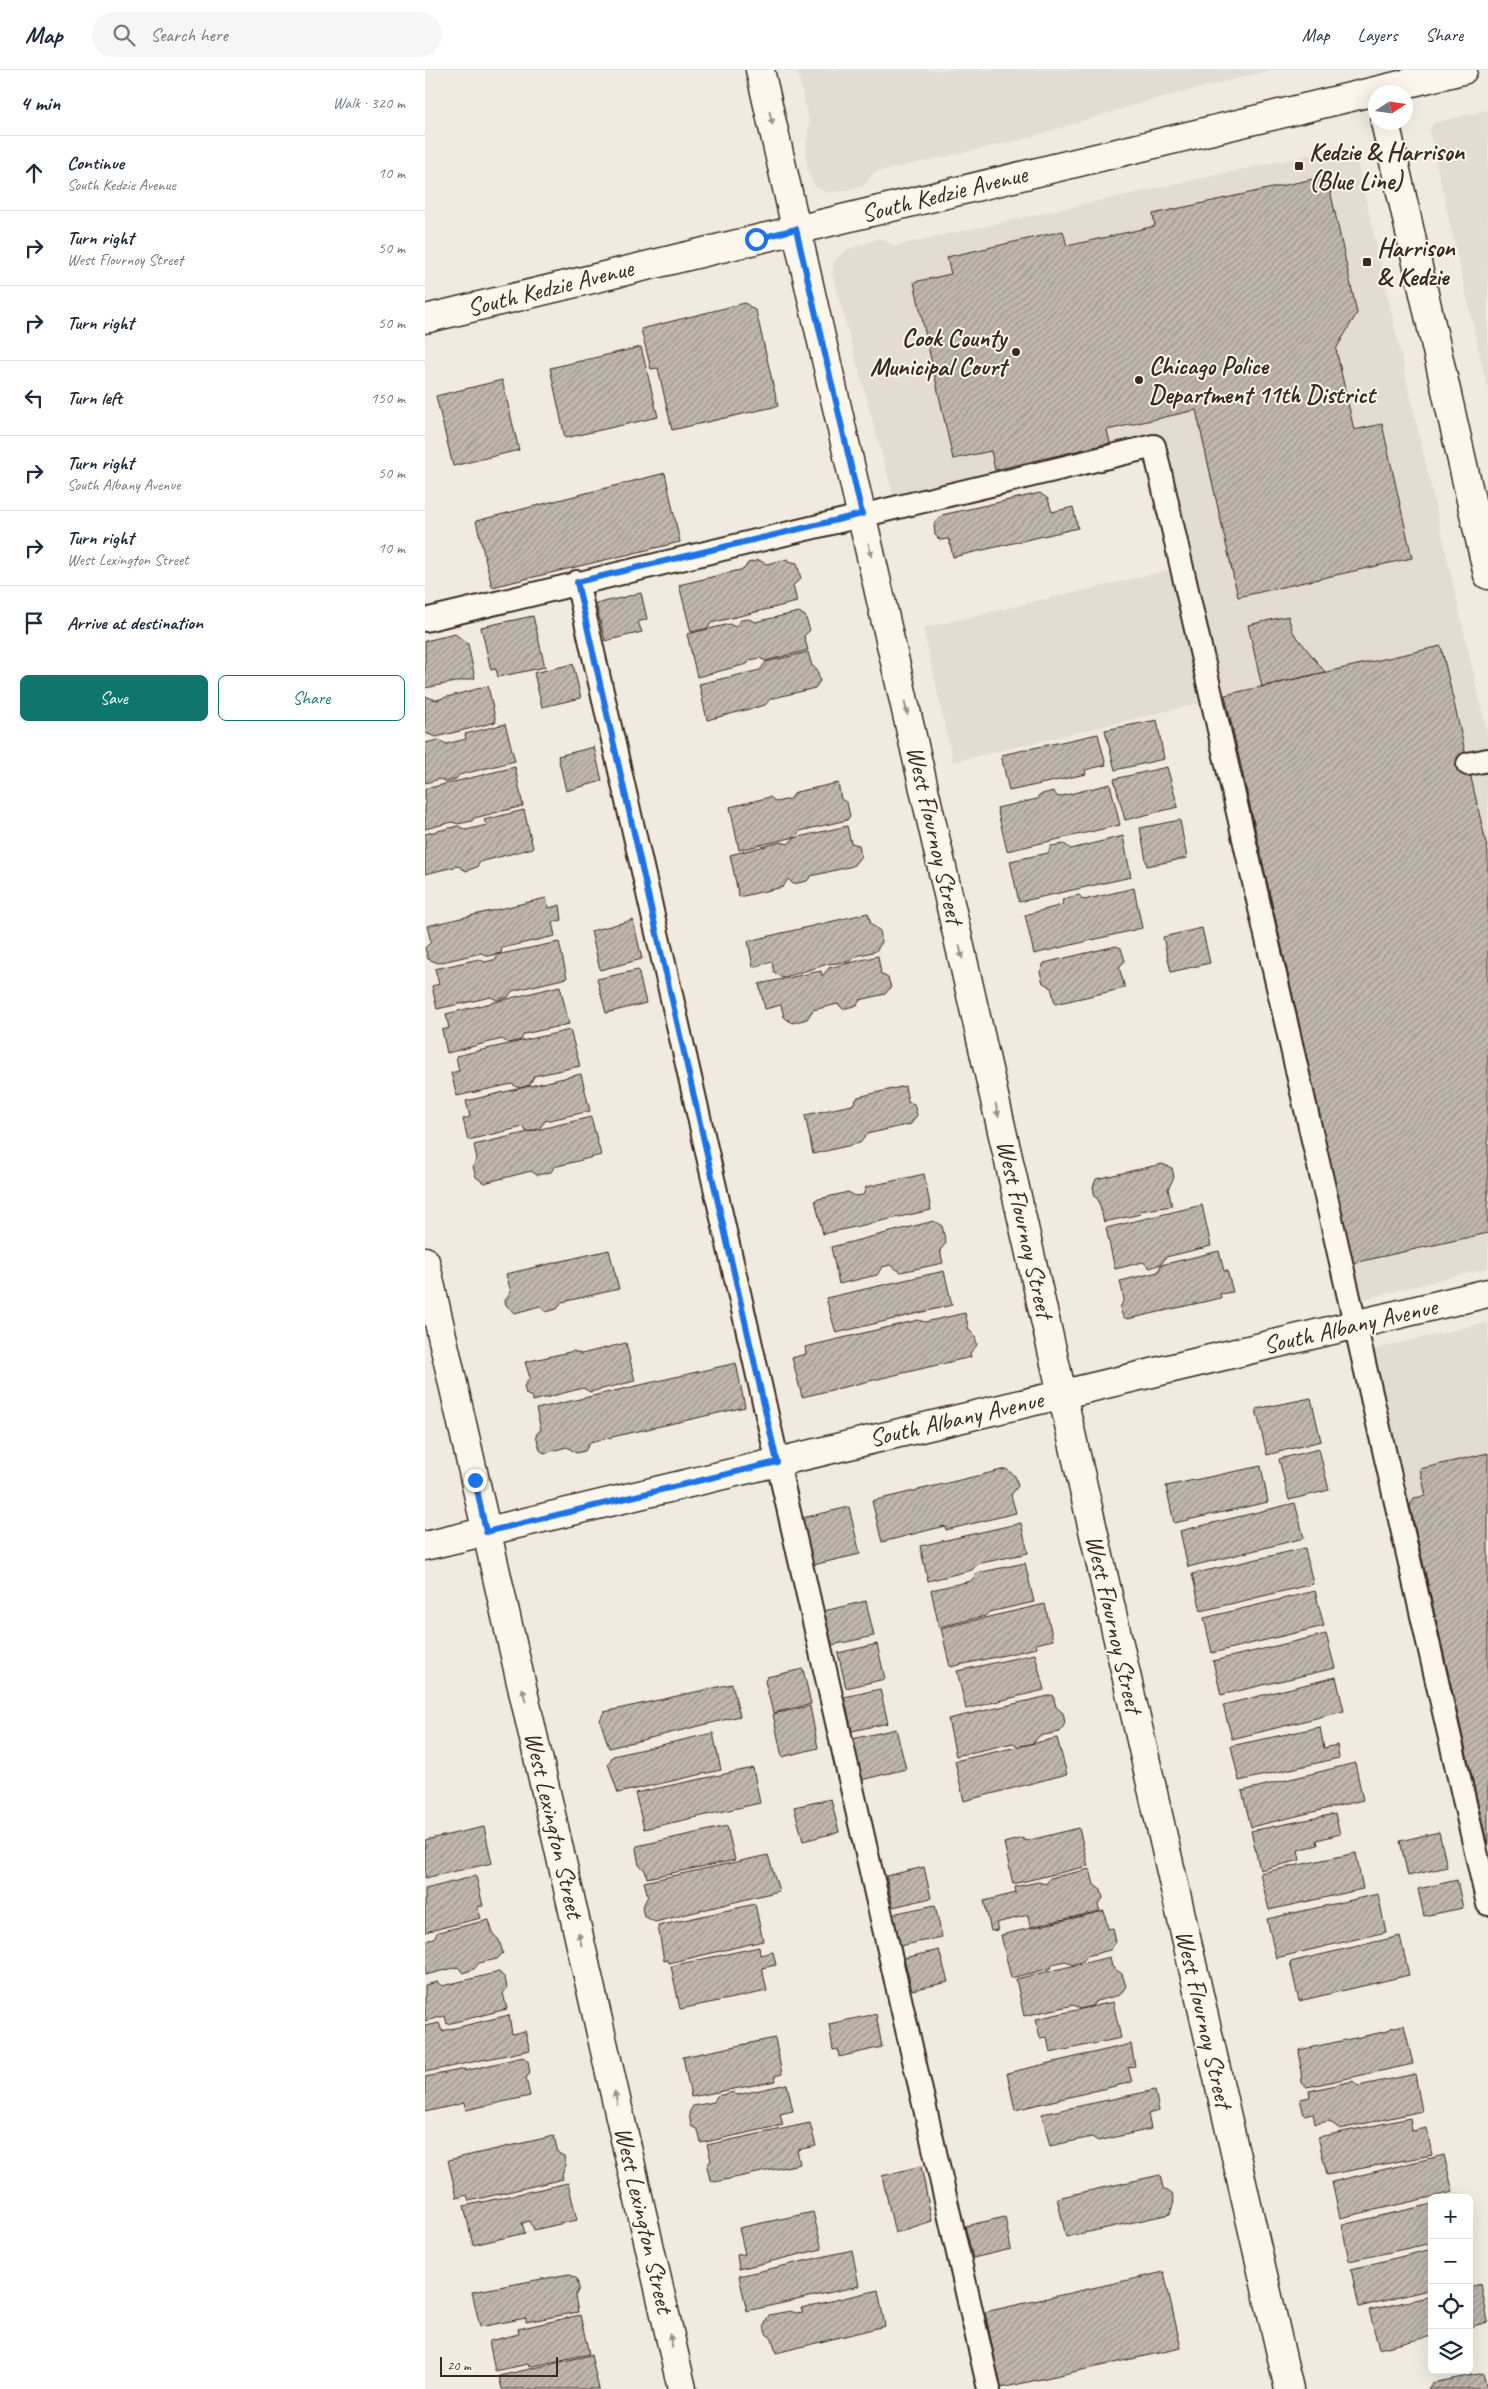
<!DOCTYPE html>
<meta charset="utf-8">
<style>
body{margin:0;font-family:Caveat,sans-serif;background:#f6f6f7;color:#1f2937}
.controls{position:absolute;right:15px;bottom:15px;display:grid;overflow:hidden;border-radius:8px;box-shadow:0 5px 20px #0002}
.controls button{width:45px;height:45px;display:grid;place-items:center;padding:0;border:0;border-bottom:1px solid #e0e1e3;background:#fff;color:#1f2937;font:25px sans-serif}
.compass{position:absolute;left:943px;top:15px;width:45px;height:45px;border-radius:50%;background:#fff;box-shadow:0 5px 20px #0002;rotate:78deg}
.scale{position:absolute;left:15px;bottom:12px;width:118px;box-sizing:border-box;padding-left:5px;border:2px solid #3b2a1e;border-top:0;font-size:14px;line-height:18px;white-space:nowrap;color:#3b2a1e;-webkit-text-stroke:4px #fbf7ec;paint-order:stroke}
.stop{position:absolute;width:15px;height:15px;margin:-11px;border:4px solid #1a73e8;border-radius:50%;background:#fff}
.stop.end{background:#1a73e8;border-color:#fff;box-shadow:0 1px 5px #0008}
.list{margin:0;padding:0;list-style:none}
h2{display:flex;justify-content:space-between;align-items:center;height:65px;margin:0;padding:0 20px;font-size:21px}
h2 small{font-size:16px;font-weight:400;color:#747a83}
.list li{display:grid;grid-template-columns:32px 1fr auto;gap:15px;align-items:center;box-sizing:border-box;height:75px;padding:0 20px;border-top:1px solid #e0e1e3}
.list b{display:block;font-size:19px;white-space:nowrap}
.list p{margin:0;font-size:16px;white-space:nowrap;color:#747a83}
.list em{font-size:16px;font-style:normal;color:#747a83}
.actions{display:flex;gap:10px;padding:15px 20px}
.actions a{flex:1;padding:11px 0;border:1px solid #0f766e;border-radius:8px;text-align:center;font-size:18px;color:#0f766e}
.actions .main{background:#0f766e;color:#fff}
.icon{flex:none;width:28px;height:28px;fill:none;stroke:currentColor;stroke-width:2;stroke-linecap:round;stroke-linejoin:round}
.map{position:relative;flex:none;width:1063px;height:2319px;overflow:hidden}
header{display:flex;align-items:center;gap:30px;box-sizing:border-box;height:70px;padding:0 25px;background:#fff;border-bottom:1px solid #e0e1e3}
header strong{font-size:24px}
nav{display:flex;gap:28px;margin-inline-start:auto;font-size:18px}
.search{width:350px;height:45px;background:#f6f6f7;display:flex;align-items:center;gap:12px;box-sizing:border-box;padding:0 18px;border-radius:28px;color:#747a83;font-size:19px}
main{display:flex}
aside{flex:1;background:#fff}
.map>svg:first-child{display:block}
.built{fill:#e2dcd1}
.building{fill:url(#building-hatch);stroke:#3b2a1e}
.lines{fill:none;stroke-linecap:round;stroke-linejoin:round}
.lane-casing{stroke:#3b2a1e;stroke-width:26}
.street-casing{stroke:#3b2a1e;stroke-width:31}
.secondary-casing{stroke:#3b2a1e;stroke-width:31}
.lane{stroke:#fbf7ec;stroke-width:22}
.street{stroke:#fbf7ec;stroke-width:28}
.secondary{stroke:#fbf7ec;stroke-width:28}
.oneway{fill:#9b9085}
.route{stroke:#1a73e8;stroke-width:6}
.poi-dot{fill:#3b2a1e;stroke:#fbf7ec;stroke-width:2}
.labels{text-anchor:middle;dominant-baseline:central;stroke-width:4;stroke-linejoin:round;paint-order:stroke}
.poi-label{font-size:25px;font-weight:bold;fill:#3b2a1e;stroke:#fbf7ec;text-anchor:start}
.street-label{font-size:25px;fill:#3b2a1e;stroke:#fbf7ec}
</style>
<header>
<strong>Map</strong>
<div class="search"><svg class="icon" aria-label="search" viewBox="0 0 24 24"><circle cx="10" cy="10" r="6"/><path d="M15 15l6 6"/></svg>Search here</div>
<nav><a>Map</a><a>Layers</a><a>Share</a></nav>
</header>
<main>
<aside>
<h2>4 min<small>Walk · 320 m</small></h2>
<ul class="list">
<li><svg class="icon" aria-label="ahead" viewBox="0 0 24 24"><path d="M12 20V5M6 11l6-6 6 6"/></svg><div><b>Continue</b><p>South Kedzie Avenue</p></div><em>10 m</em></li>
<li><svg class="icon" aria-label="right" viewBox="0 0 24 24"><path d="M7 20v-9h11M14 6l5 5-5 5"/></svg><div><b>Turn right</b><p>West Flournoy Street</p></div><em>50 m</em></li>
<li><svg class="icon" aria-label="right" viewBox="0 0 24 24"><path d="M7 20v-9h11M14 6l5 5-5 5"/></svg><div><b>Turn right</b></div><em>50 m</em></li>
<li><svg class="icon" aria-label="left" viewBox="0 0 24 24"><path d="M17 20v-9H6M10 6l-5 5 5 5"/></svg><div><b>Turn left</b></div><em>150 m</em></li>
<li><svg class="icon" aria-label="right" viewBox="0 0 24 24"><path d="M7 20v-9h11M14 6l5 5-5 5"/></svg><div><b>Turn right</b><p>South Albany Avenue</p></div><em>50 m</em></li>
<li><svg class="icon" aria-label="right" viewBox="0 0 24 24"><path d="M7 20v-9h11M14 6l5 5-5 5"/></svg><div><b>Turn right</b><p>West Lexington Street</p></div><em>10 m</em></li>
<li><svg class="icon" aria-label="arrive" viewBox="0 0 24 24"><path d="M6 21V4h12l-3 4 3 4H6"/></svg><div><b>Arrive at destination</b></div></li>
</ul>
<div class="actions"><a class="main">Save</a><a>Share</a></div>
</aside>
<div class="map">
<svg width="1063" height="2319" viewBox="0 0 1063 2319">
<defs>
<pattern id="building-hatch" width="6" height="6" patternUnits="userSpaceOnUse" patternTransform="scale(1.25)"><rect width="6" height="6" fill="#c0b8ad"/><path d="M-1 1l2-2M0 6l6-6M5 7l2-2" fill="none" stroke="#9d968c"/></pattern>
</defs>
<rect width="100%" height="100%" fill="#f0ebe0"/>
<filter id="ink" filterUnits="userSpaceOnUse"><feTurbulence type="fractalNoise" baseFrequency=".02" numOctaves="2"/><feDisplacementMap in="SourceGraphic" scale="10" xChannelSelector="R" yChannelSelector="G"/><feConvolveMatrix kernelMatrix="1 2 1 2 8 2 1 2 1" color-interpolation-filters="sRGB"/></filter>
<g filter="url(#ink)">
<path class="built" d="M372,0H846L712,34L603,68L448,103L438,117L404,123L390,117L382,100L381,81L384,52Z
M1063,40V321L1004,61L1008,53Z
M915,78L924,80L931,87L1063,667V1198L926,1232L780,632L528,692L498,558L749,499L729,376L471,436L407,203L409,192L421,180L456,168L469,176Z
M1063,1252V1834L938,1282Z"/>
<path class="building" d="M902,106L932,243L911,279L929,360L957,354L987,488L813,527L771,340L682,360L685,373L570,400L566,381L528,389L489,212L526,204L522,187L638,161L642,176L730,156L728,144Z
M320,233L331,241L353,336L247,360L233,298L226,299L216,259Z
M216,277L233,347L140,368L125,298Z
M77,310L94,380L28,396L11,326Z
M240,403L255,472L67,517L51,451Z
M615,423L623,429L627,442L648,437L653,458L528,487L524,469L515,470L510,465L509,454L517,445Z
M363,489V491L372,493L376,509L368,515L372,532L286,553L283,558L266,562L254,515L319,499L323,493L334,490L341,494Z
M216,523L222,549L213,552L217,562L180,571L171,534Z
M374,542L380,546L385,560L379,566L383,580L340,591L335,588L325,590L322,594L272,607L262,564L305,554L310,557L316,550L324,549L330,552Z
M108,546L120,597L73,607L71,599L66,600L56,557Z
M863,546L868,562L900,602L837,617L823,555Z
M30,564L43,574L50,608L0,618V571Z
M1016,576L1063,782V1163L928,1193L800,625Z
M383,582L387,596L392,599L395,611L390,618L345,629L340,635L282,650L274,614L335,600L341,592Z
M148,594L156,628L117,637L109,603Z
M63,616L71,652L11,667L0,663V626L11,630Z
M732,650L739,689L690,700L680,660Z
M80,654L90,691L34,705L31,709L21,712L15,709L0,713V673L14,670L21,674L41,669L40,664Z
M673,664L681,695L660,700L661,704L584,721L576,685Z
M169,677L177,711L141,721L133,686Z
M90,697L98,736L49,748L47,751L33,754L27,752L0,759V719Z
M742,697L753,737L700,750L689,709Z
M413,713L416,729L422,733L425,746L422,750L375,761L370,767L314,780L305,737L345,727L351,732L365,729L371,722Z
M685,714L695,755L582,781L572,738L612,729L614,725L628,721L633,727Z
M99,740L108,778L55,792L52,797L41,801L33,796L0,804V764L33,756L41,760L62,755L59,750Z
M755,750L762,788L722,796L715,758Z
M422,756L426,773L434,775L436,786L428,796L386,806L382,811L368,814L363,809L358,817L314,827L305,785L356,772L363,774L369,768Z
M698,766L706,807L594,832L585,791L623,783L626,776L639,774L646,779Z
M709,818L717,858L609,884L600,845L637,835L638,829L654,825L659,830Z
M121,828L124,838L135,835L137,850L127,852L130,866L77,878L76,883L63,886L56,883L13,893L3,889L0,878L6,872L2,856Z
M443,843L446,854L455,861L457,872L451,881L432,886L423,892L403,894L357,908L349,902L347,892L328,897L323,871Z
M208,850L217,889L175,900L166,861Z
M777,858L785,893L746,902L738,867Z
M134,872L142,908L87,921L83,927L72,930L66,927L12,939L7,916L14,914L10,899L54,889L60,892L72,889L71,885Z
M691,876L696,878L700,891L694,897L700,918L630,934L626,917L618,913L615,902L619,893Z
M453,886L456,904L463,908L466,917L460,924L435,930L432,935L418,939L413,934L388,940L382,949L367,953L359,947L356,935L340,939L334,914L396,901L397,906L404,898Z
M213,900L221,933L181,943L172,909Z
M135,916L144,954L99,964L96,970L83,973L77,969L22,983L17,960L24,958L21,944Z
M145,960L155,996L109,1006L105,1015L94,1018L87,1014L32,1026L26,1003L34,1001L31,986Z
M156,1004L165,1041L120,1051L114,1059L102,1062L98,1057L43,1070L38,1049L45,1047L41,1031Z
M480,1016L483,1032L489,1034L492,1045L486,1054L442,1064L435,1073L388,1084L380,1045L427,1035L433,1027Z
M166,1047L176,1085L129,1097L126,1102L112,1105L106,1101L59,1113L51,1107L48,1096L52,1089L49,1075Z
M737,1094L747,1098L749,1107L743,1119L747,1136L715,1141L716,1144L679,1152L673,1129L670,1127L668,1117L671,1109Z
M499,1104L506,1140L398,1164L390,1130L423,1122L430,1126L438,1125L441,1117Z
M777,1135L786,1176L741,1187L736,1194L725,1198L718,1192L690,1199L681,1158Z
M509,1151L517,1156L521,1173L515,1180L518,1193L476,1202L465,1195L457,1197L452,1205L414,1214L406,1177Z
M184,1180L194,1219L137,1232L132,1239L121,1242L115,1236L90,1243L81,1235L80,1230L86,1222L81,1204Z
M794,1181L799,1201L802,1200L808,1222L795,1224L796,1228L703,1249L698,1247L695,1238L699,1229L695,1211L733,1202L736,1195Z
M519,1201L527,1235L411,1263L401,1228Z
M540,1243L544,1260L550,1266L552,1275L545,1283L546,1287L377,1327L367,1288L381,1284L380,1277L493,1250L500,1252Z
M201,1273L210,1311L165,1322L158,1318L108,1331V1328L101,1324L99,1316L105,1308L100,1292L149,1281L156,1284Z
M311,1293L320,1337L165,1372L160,1381L151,1383L142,1377L119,1383L115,1380L111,1365L116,1359L111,1339Z
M886,1328L896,1371L842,1385L831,1339Z
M894,1379L904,1420L864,1430L854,1389Z
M1063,1383V1777L985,1436L989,1428L1001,1426L995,1399Z
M836,1396L843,1432L749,1453L741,1416Z
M581,1399L590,1406L593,1416L586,1425L591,1443L521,1460L520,1456L457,1472L447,1431Z
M870,1433L879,1468L763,1497L755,1461Z
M424,1437L435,1484L388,1495L377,1448Z
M596,1453L603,1483L552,1494L547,1500L503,1511L495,1476Z
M880,1478L888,1514L776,1541L767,1504Z
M600,1493L609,1532L564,1542L560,1546L514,1557L506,1520L546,1511L552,1503Z
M890,1521L899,1556L787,1583L779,1548Z
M441,1531L449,1566L407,1575L399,1541Z
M620,1534L628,1570L611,1574L612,1578L525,1597L516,1558Z
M901,1564L910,1598L796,1625L788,1591Z
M452,1574L460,1609L421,1618L413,1583Z
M610,1584L619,1620L541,1639L532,1601Z
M378,1599L386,1634L348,1643L340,1611L342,1607Z
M911,1607L919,1641L807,1669L798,1635Z
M307,1614L315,1646L184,1678L175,1650L179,1642Z
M455,1619L463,1653L427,1661L419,1627Z
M628,1625L631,1637L638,1643L640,1653L635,1662L614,1666L608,1673L594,1677L588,1673L531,1686L523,1649Z
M385,1636L393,1678L357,1687L348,1644Z
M895,1657L899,1678L912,1675L914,1688L814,1711L806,1676Z
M471,1659L481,1699L436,1710L427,1669Z
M288,1663L296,1700L193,1723L183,1694L188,1686Z
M632,1668L642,1704L539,1731L530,1691Z
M930,1693L938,1730L826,1757L817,1721Z
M328,1698L335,1733L219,1759L210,1723Z
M406,1729L414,1762L378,1771L369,1737Z
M910,1744L915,1764L892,1770L893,1775L873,1780L875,1790L835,1800L826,1761Z
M302,1756L310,1790L222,1808L220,1800L214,1795L211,1779L212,1776Z
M59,1757L67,1793L0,1808V1770Z
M654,1758L663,1796L588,1814L579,1773L597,1768L601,1771Z
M1014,1762L1022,1797L983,1806L975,1771Z
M931,1783L938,1819L844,1840L835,1803Z
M343,1785L354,1821L230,1852L219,1846L217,1838L223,1826L219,1812Z
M499,1797L506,1828L468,1837L461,1806Z
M665,1799L669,1815L676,1820L678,1828L673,1835L675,1841L605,1857L603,1845L571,1853L573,1860L566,1861L559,1831L591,1823L590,1817L613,1812L621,1814L625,1808Z
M51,1806L58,1836L52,1837L56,1848L0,1862V1819Z
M1032,1810L1038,1838L999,1846L993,1819Z
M953,1824L961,1862L851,1888L842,1849Z
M330,1834L338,1871L244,1893L243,1890L239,1891L233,1856Z
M510,1835L517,1867L475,1876L467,1844Z
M679,1841L683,1859L688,1858L691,1872L685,1880L662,1886L658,1891L648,1895L641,1891L628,1894L626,1898L586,1908L576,1865Z
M64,1850L68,1864L74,1870L78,1883L72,1889L54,1893L49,1899L38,1903L33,1897L0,1905V1871L9,1868L13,1862Z
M975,1866L984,1905L874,1931L865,1892Z
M334,1877L335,1885L348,1882L351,1895L337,1898L342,1921L255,1939L246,1896Z
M514,1880L523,1912L487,1920L479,1888Z
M685,1887L687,1897L697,1904L701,1916L695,1925L671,1931L667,1936L655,1939L649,1935L599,1946L591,1909Z
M74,1902L80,1908L82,1918L78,1923L82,1939L22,1954L20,1946L0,1951V1915L12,1912L17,1916Z
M688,1932L696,1968L625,1983L622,1967L615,1968L611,1949Z
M451,1944L457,1977L414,1987L413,1979L408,1980L404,1954Z
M84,1945L87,1964L100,1961L105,1980L0,2002V1956L14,1953L17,1961Z
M979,1955L988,1994L882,2017L877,2013L874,1980L963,1961L966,1958Z
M350,1968L357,2004L350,2006L351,2011L266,2027L258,1987Z
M706,1974L710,1996L703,1997L707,2012L590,2040L582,2003Z
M98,1987L103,1991L105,2003L101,2008L105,2026L41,2040L39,2033L0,2042V2007L40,1999V2001Z
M990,2004L997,2041L915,2059L904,2051L890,2054L888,2043L879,2045L875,2029L885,2027L884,2021L928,2011L933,2016Z
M362,2014L368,2041L355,2044L358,2055L276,2073L273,2060L266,2056L264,2043L268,2036L289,2032L292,2026L309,2022L312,2025Z
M730,2020L734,2041L723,2044L726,2059L673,2071L667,2067L625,2076L617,2044Z
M985,2048L987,2061L1002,2058L1007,2085L902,2105L893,2067Z
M385,2053L391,2076L372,2080L375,2094L290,2112L285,2110L282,2096L286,2090L282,2075Z
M129,2066L133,2083L139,2086L141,2095L137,2104L138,2109L44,2131L42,2125L32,2128L23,2090Z
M1019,2085L1028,2122L915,2148L907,2112Z
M496,2096L507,2151L470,2163L457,2106Z
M735,2105L738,2118L747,2124L749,2132L745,2144L641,2167L632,2128Z
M143,2113L152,2150L109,2160L105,2151L97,2153L100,2163L48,2175L39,2136Z
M1007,2134V2173L924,2191L917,2155Z
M388,2142L397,2179L314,2199L312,2185L320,2184L314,2158Z
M580,2147L586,2179L548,2188L540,2156Z
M1007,2179V2219L934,2237L926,2199Z
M427,2180L434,2216L322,2241L314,2206Z
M739,2202L756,2278L576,2318L560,2242Z
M144,2204L152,2209L154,2219L150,2226L153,2242L101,2252V2248L55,2257L47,2222Z
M1056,2214L1063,2252L1044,2257V2217Z
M453,2220L460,2256L351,2283L347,2268L341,2264L339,2256L344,2245L365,2241L371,2243L378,2242L376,2238Z
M1007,2226V2266L954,2279L944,2240Z
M155,2245L164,2284L104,2297L103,2294L70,2301L64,2271L94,2264L93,2259Z
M166,2285L174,2319H77L74,2306Z
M1058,2303L1062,2319H1003L1007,2313Z"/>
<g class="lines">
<defs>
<path id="lane" d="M152,512L564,2319
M0,550L729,376L1063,1834
M1043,694L1063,690"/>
<path id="street" d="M335,0L864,2319
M0,1191L257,2319
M0,1476L1063,1223"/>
<path id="secondary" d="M960,52L1063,505
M0,249L1038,0"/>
</defs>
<use href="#lane" class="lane-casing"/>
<use href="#street" class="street-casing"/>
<use href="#secondary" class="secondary-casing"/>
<use href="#lane" class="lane"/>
<use href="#street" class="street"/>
<use href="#secondary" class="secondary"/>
</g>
<defs><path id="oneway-solid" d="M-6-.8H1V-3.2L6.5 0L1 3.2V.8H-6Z" transform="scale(1.25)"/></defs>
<g class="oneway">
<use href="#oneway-solid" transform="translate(346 48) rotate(77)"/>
<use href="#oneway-solid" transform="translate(445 480) rotate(77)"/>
<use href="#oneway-solid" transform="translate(481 638) rotate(77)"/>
<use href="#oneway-solid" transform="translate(536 882) rotate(77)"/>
<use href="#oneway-solid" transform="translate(572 1040) rotate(77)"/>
<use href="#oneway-solid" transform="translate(99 1625) rotate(-103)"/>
<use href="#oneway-solid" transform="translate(155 1869) rotate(-103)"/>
<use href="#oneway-solid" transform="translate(191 2028) rotate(-103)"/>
<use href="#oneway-solid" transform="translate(246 2271) rotate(-103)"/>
</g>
</g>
<g class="lines" filter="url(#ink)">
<path class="route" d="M50,1410L61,1462L352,1392L152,512L437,444L371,159L331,169"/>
</g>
<g class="poi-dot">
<rect x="869" y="91" width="10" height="10" rx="2.5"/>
<rect x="937" y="187" width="10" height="10" rx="2.5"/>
<circle cx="591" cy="282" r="5"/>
<circle cx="714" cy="310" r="5"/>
</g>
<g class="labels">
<g class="poi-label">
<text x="884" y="82">Kedzie &amp; Harrison<tspan x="884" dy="29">(Blue Line)</tspan></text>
<text x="952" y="178">Harrison<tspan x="952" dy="29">&amp; Kedzie</tspan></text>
<text x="581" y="268" text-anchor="end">Cook County<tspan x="581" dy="29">Municipal Court</tspan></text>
<text x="724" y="296">Chicago Police<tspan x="724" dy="29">Department 11th District</tspan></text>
</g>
<g class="street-label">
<text transform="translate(519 124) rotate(-14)">South Kedzie Avenue</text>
<text transform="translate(125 218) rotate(-14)">South Kedzie Avenue</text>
<text transform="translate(510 765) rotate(77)">West Flournoy Street</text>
<text transform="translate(600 1159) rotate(77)">West Flournoy Street</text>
<text transform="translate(925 1256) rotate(-13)">South Albany Avenue</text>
<text transform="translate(531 1349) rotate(-13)">South Albany Avenue</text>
<text transform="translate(689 1554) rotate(77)">West Flournoy Street</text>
<text transform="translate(129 1755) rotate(77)">West Lexington Street</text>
<text transform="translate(779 1949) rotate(77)">West Flournoy Street</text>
<text transform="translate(219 2150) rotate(77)">West Lexington Street</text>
</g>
</g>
</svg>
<div class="controls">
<button>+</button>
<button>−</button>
<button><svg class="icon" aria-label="locate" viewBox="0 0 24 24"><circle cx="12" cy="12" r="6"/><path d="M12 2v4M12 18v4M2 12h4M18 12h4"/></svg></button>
<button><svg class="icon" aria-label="layers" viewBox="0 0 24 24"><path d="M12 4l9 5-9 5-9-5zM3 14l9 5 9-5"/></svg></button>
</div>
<svg class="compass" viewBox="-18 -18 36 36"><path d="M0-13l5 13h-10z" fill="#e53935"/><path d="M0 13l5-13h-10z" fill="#747a83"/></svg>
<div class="scale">20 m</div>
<div class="stop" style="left:331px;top:169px"></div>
<div class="stop end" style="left:50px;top:1410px"></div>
</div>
</main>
